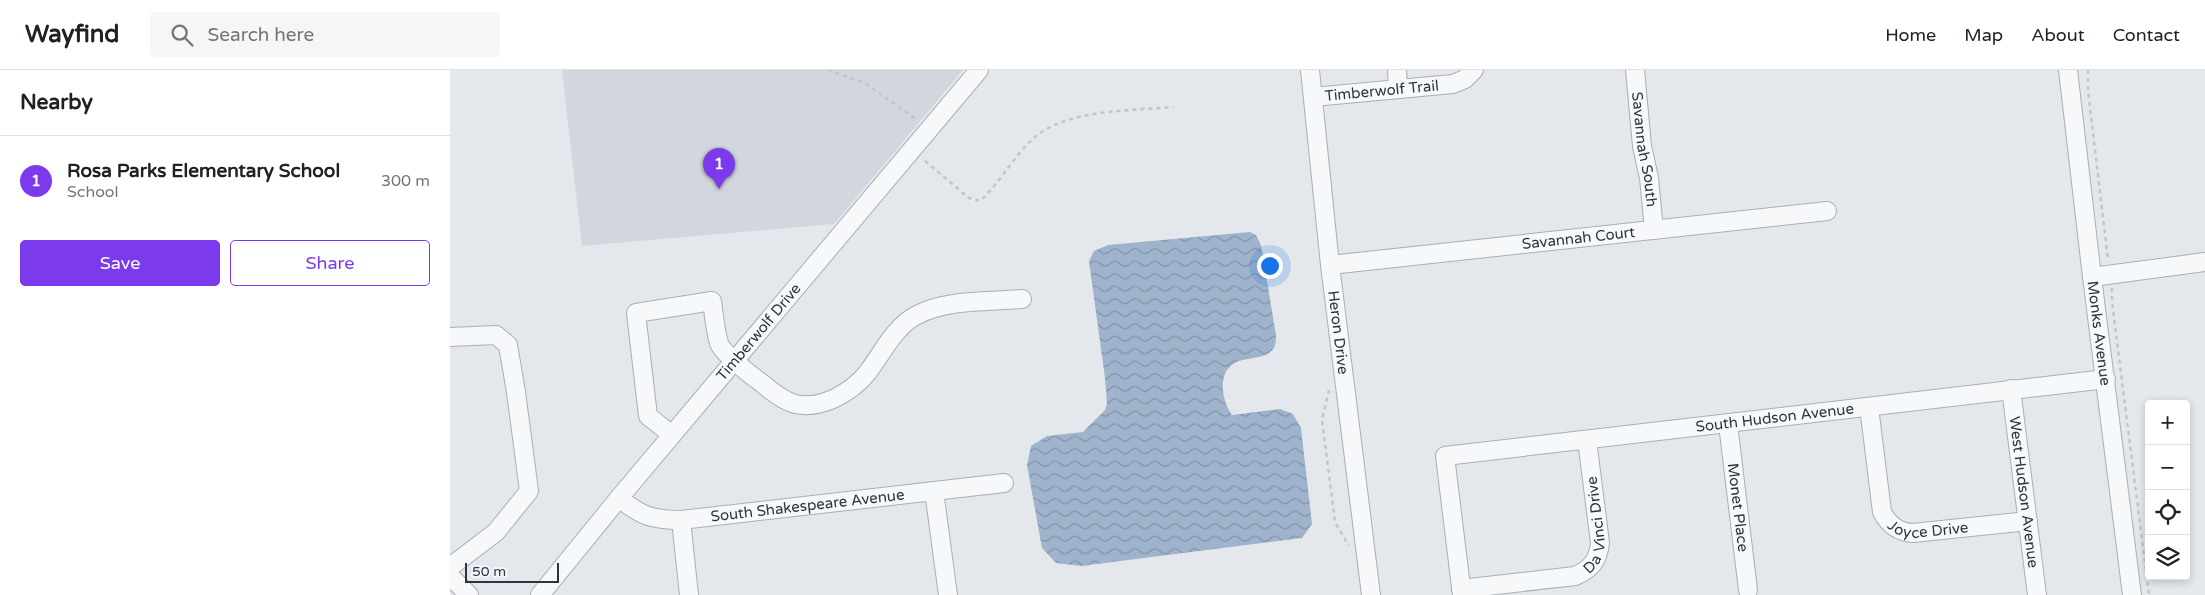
<!DOCTYPE html>
<meta charset="utf-8">
<style>
body{margin:0;font-family:"Varela Round",sans-serif;background:#f6f6f6;color:#202124}
.controls{position:absolute;right:15px;bottom:15px;display:grid;overflow:hidden;border-radius:5px;box-shadow:0 2px 8px #0003}
.controls button{width:45px;height:45px;display:grid;place-items:center;padding:0;border:0;border-bottom:1px solid #e0e0e0;background:#fff;color:#202124;font:25px sans-serif}
.scale{position:absolute;left:15px;bottom:12px;width:94px;box-sizing:border-box;padding-left:5px;border:2px solid #2b3445;border-top:0;font-size:14px;line-height:18px;white-space:nowrap;color:#2b3445;-webkit-text-stroke:4px #f4f6f9;paint-order:stroke}
.you{position:absolute;left:819px;top:195px;width:18px;height:18px;margin:-12px;border:4px solid #fff;border-radius:50%;background:#1a73e8;box-shadow:0 0 0 8px #1a73e833}
.badge{display:grid;place-items:center;width:32px;height:32px;border-radius:50%;background:#7c3aed;color:#fff;font-size:16px;font-weight:700}
.pin{position:absolute;translate:-50% -41px;filter:drop-shadow(0 1px 2px #0008)}
.pin::after{content:'';position:absolute;top:26px;width:18px;height:15px;background:inherit;clip-path:polygon(0 0,100% 0,50% 100%)}
.list{margin:0;padding:0;list-style:none}
h2{display:flex;justify-content:space-between;align-items:center;height:65px;margin:0;padding:0 20px;font-size:21px}
h2 small{font-size:16px;font-weight:400;color:#757577}
.list li{display:grid;grid-template-columns:32px 1fr auto;gap:15px;align-items:center;box-sizing:border-box;height:90px;padding:0 20px;border-top:1px solid #e0e0e0}
.list b{display:block;font-size:19px;white-space:nowrap}
.list p{margin:0;font-size:16px;white-space:nowrap;color:#757577}
.list em{font-size:16px;font-style:normal;color:#757577}
.actions{display:flex;gap:10px;padding:15px 20px}
.actions a{flex:1;padding:11px 0;border:1px solid #7c3aed;border-radius:5px;text-align:center;font-size:18px;color:#7c3aed}
.actions .main{background:#7c3aed;color:#fff}
.icon{flex:none;width:28px;height:28px;fill:none;stroke:currentColor;stroke-width:2;stroke-linecap:round;stroke-linejoin:round}
.map{position:relative;flex:none;width:1755px;height:525px;overflow:hidden}
header{display:flex;align-items:center;gap:30px;box-sizing:border-box;height:70px;padding:0 25px;background:#fff;border-bottom:1px solid #e0e0e0}
header strong{font-size:24px}
nav{display:flex;gap:28px;margin-inline-start:auto;font-size:18px}
.search{width:350px;height:45px;background:#f6f6f6;display:flex;align-items:center;gap:12px;box-sizing:border-box;padding:0 18px;border-radius:5px;color:#757577;font-size:19px}
main{display:flex}
aside{flex:1;background:#fff}
.map>svg:first-child{display:block}
.built{fill:#d2d6de}
.water{fill:url(#water-waves)}
.lines{fill:none;stroke-linecap:round;stroke-linejoin:round}
.minor-casing{stroke:#a9aeb7;stroke-width:20}
.path{stroke:#c2c5cb;stroke-width:2.5;stroke-dasharray:4 4;stroke-linecap:butt}
.minor{stroke:#f7f8fa;stroke-width:18}
.labels{text-anchor:middle;dominant-baseline:central;stroke-width:4.5;stroke-linejoin:round;paint-order:stroke}
.street-label{font-size:15px;fill:#2b3445;stroke:#f4f6f9}
</style>
<header>
<strong>Wayfind</strong>
<div class="search"><svg class="icon" aria-label="search" viewBox="0 0 24 24"><circle cx="10" cy="10" r="6"/><path d="M15 15l6 6"/></svg>Search here</div>
<nav><a>Home</a><a>Map</a><a>About</a><a>Contact</a></nav>
</header>
<main>
<aside>
<h2>Nearby<small></small></h2>
<ul class="list">
<li><span class="badge">1</span><div><b>Rosa Parks Elementary School</b><p>School</p></div><em>300 m</em></li>
</ul>
<div class="actions"><a class="main">Save</a><a>Share</a></div>
</aside>
<div class="map">
<svg width="1755" height="525" viewBox="0 0 1755 525">
<defs>
<pattern id="water-waves" width="16" height="10" patternUnits="userSpaceOnUse" patternTransform="scale(1.25)"><rect width="16" height="10" fill="#9fb4cc"/><path d="M0 5q4-4 8 0t8 0" fill="none" stroke="#8293a7"/></pattern>
</defs>
<rect width="100%" height="100%" fill="#e4e7ec"/>
<path class="built" d="M112,0H513L384,154L132,176Z"/>
<path class="water" d="M800,162L806,165L811,175L826,265C826,272 826,278 819,283C812,288 798,288 789,291C766,299 771,330 782,345L830,339L843,344L851,358L862,454L852,468L631,496L606,493L592,478L577,395L581,376L597,366L633,362L655,340L657,334L655,308L639,191L644,181L658,175Z"/>
<g class="lines">
<defs>
<g id="minor">
<path id="s1" d="M860,0L880,195L921,525"/>
<path d="M947,0L948,19"/>
<path id="s2" d="M1185,0L1192,76L1199,108L1204,160"/>
<path id="s3" d="M1618,0L1642,207L1682,525"/>
<path id="s4" d="M863,27L1003,14L1015,9L1024,0"/>
<path id="s5" d="M880,195L1377,141"/>
<path d="M1642,207L1755,192"/>
<path d="M0,267L46,265L58,275L66,322L79,421L46,462L0,497"/>
<path id="s6" d="M1561,319L1587,525"/>
<path id="s7" d="M1419,337L1432,442C1439,455 1448,462 1463,463L1578,451"/>
<path id="s8" d="M1278,354L1298,520"/>
<path d="M222,365L198,346L186,243L262,231C264,245 265,260 269,273C272,283 303,307 313,314C322,322 332,330 345,334C372,340 402,322 418,302C433,282 445,256 467,245C498,229 538,232 572,229"/>
<path d="M484,421L498,525"/>
<path id="s9" d="M169,428C191,446 202,450 231,450L554,413"/>
<path d="M231,450L239,525"/>
<path d="M0,506L19,525"/>
<path id="s10" d="M1011,519L1125,506C1141,499 1148,491 1150,473L1137,370"/>
<path id="s11" d="M90,525L169,428L529,0"/>
<path id="s12" d="M1012,525L995,386L1656,309"/>
</g>
</defs>
<use href="#minor" class="minor-casing"/>
<path class="path" d="M378,0L415,13L467,50
M1638,0V20L1658,190
M475,91L519,128L530,131C551,112 564,85 585,67C618,39 681,41 723,37
M1662,218V232L1699,525
M879,320L872,350L885,452L899,476"/>
<use href="#minor" class="minor"/>
</g>
<g class="labels">
<g class="street-label">
<text stroke="none"><textPath href="#s4" startOffset="69">Timberwolf Trail</textPath></text>
<text stroke="none"><textPath href="#s2" startOffset="80">Savannah South</textPath></text>
<text stroke="none"><textPath href="#s5" startOffset="250">Savannah Court</textPath></text>
<text stroke="none"><textPath href="#s11" startOffset="342">Timberwolf Drive</textPath></text>
<text stroke="none"><textPath href="#s1" startOffset="264">Heron Drive</textPath></text>
<text stroke="none"><textPath href="#s3" startOffset="265">Monks Avenue</textPath></text>
<text stroke="none"><textPath href="#s12" startOffset="472">South Hudson Avenue</textPath></text>
<text stroke="none"><textPath href="#s6" startOffset="104">West Hudson Avenue</textPath></text>
<text stroke="none"><textPath href="#s9" startOffset="195">South Shakespeare Avenue</textPath></text>
<text stroke="none"><textPath href="#s8" startOffset="84">Monet Place</textPath></text>
<text stroke="none"><textPath href="#s10" startOffset="176">Da Vinci Drive</textPath></text>
<text stroke="none"><textPath href="#s7" startOffset="160">Joyce Drive</textPath></text>
</g>
</g>
</svg>
<div class="controls">
<button>+</button>
<button>−</button>
<button><svg class="icon" aria-label="locate" viewBox="0 0 24 24"><circle cx="12" cy="12" r="6"/><path d="M12 2v4M12 18v4M2 12h4M18 12h4"/></svg></button>
<button><svg class="icon" aria-label="layers" viewBox="0 0 24 24"><path d="M12 4l9 5-9 5-9-5zM3 14l9 5 9-5"/></svg></button>
</div>
<div class="scale">50 m</div>
<div class="you"></div>
<div class="pin badge" style="left:269px;top:119px">1</div>
</div>
</main>
